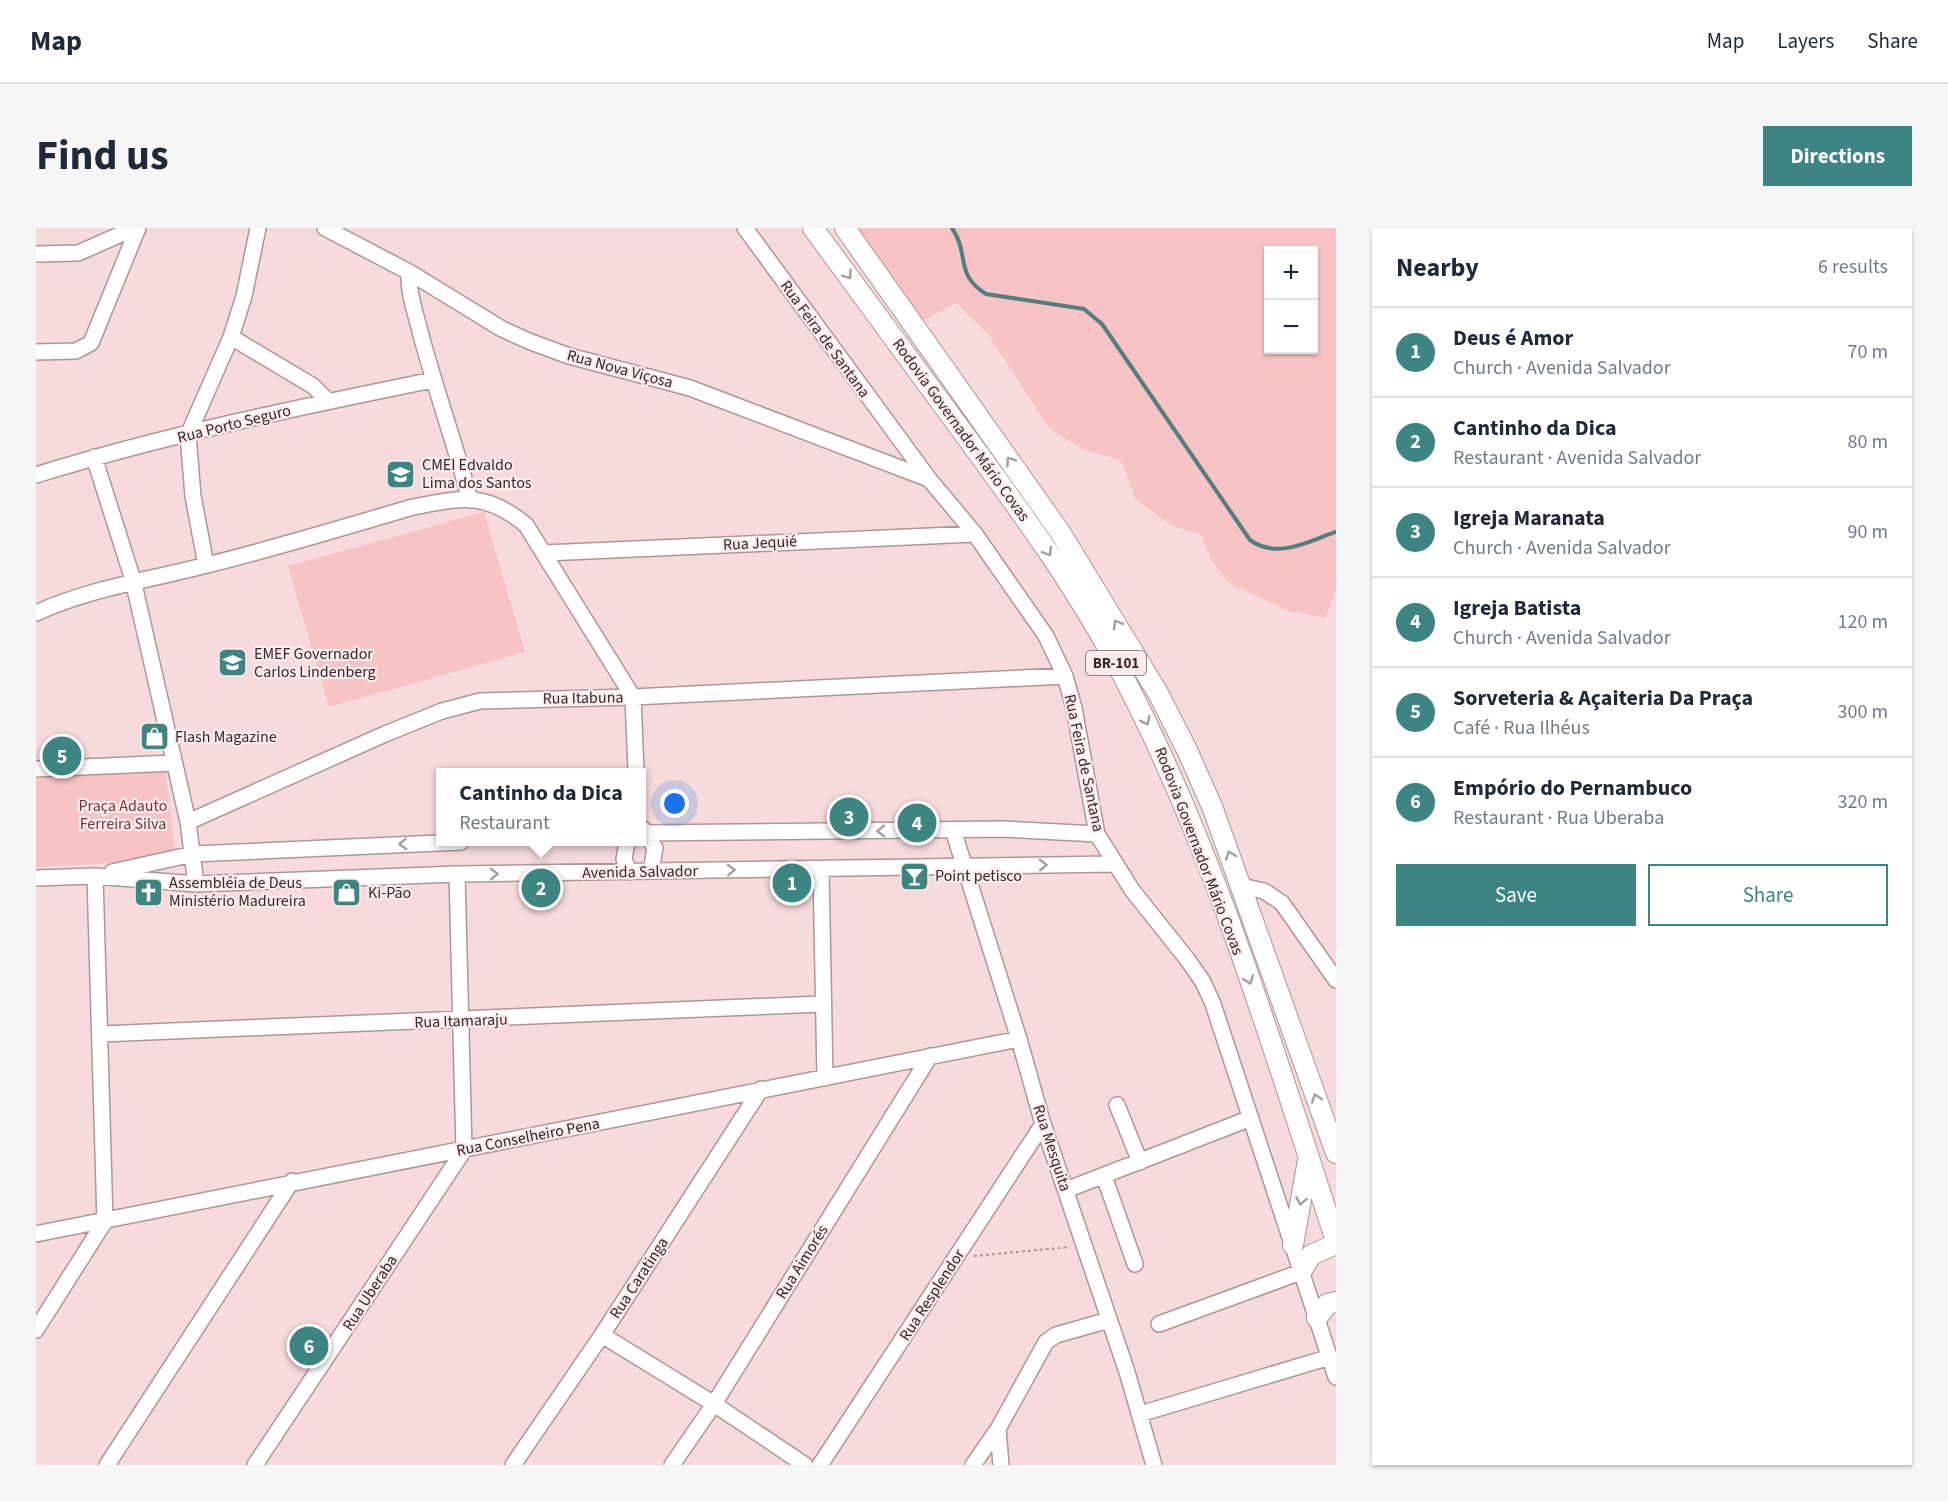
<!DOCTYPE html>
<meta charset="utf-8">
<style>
body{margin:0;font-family:"Source Sans 3",sans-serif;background:#f6f6f7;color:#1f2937}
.controls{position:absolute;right:18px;top:18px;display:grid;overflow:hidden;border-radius:0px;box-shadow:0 2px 4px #0004}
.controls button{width:54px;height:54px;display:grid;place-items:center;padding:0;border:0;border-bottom:2px solid #e0e1e3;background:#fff;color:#1f2937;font:30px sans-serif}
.you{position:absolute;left:639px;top:576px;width:21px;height:21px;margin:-15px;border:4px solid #fff;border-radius:50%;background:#1a73e8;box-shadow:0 0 0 9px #1a73e833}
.badge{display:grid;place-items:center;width:39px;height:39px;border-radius:50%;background:#3d8582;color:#fff;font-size:20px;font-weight:700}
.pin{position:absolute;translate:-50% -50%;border:3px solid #fff;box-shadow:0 2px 6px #0006}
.popup{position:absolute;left:400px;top:540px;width:210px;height:78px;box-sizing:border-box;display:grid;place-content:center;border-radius:0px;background:#fff;filter:drop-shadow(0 2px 4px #0005);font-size:20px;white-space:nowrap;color:#747a83}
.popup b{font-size:22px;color:#1f2937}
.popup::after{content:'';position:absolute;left:50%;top:100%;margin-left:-12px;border:12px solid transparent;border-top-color:#fff}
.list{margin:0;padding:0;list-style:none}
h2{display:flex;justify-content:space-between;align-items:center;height:78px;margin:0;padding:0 24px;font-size:26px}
h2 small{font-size:20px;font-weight:400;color:#747a83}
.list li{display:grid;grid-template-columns:39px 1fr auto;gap:18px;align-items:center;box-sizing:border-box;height:90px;padding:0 24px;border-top:2px solid #e0e1e3}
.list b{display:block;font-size:22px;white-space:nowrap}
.list p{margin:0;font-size:20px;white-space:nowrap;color:#747a83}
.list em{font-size:20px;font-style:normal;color:#747a83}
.actions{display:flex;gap:12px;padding:18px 24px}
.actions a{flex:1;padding:14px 0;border:2px solid #3d8582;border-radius:0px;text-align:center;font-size:21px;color:#3d8582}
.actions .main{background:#3d8582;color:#fff}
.map{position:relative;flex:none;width:1300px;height:1237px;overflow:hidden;border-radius:0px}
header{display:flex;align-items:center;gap:36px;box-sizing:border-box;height:84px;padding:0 30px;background:#fff;border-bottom:2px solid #e0e1e3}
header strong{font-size:28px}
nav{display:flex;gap:33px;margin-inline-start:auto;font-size:21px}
.intro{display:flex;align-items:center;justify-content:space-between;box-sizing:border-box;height:144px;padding:0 36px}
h1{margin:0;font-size:42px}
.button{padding:15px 27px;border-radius:0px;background:#3d8582;color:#fff;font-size:21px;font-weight:700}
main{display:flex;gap:36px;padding:0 36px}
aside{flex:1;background:#fff;border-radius:0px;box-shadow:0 2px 4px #0004}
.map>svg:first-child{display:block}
.green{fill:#f7c3c4;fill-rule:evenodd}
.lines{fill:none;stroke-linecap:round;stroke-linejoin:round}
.stream{stroke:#517f7d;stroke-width:4}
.minor-casing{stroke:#af9596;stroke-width:18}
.major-casing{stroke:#af9596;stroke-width:22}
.path{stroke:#a99495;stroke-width:2;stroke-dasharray:3 3;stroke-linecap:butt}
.minor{stroke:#fff;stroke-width:15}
.major{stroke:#fff;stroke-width:20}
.oneway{stroke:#a49f9f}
.labels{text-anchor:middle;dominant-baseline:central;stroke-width:4.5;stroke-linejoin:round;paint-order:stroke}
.shield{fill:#fcebec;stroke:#706364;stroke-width:1.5}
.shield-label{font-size:15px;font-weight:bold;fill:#34292a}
.street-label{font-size:16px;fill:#34292a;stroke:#fcebec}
.poi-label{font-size:16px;fill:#34292a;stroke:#fcebec;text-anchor:start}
.park-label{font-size:16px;fill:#793138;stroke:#fcebec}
</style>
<header>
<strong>Map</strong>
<nav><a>Map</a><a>Layers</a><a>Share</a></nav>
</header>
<div class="intro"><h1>Find us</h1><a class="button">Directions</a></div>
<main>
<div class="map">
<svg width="1300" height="1237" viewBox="0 0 1300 1237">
<rect width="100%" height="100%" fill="#f7dbdc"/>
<path class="green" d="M815,0H1300V363L1289,390L1250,382L1193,355L1175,331L1165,307L1138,299L1100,272L1085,232L1048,222L1013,200L952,106L920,75L884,94ZM1232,22H1278V122H1232Z
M448,284L489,424L293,479L252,338Z
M129,538L140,628L126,633L0,639V544Z"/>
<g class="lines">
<path class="stream" d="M916,0C934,26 918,46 950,66L1048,81L1066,96L1214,312C1242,332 1272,313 1300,304"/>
<defs>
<path id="minor" d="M289,0L373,44L466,101L495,114L533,128L654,160L893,251
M709,0L893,251L939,306L1010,408L1029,448L1038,480L1061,606L1096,662L1151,731L1167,754L1177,776L1300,1149
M0,26L42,25L99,0
M373,44C372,66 380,86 385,107C400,163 419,216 434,272
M195,109L277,158L292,173
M0,124L40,123L55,115L102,0
M58,229L97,352L152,594
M0,247C129,207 264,179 397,152
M509,325L939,306
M170,337L157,268L152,207L195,109L208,68L222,0
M0,385C55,360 113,352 171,337C240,320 308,299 377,279C425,270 449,263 490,297L597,469L600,544
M0,541L138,535
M606,600L619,620L615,643
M917,602L983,811L1007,896L1091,1144L1118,1237
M606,605L967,601L1061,606
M591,614L588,631L593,644
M785,641L789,850
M76,644L157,626L425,614
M59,648L69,993
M0,650L59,648L160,656L421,646L1078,636
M160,656L152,594L349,506L406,483L444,473L597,469L1029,448
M1205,658L1228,663L1246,675L1300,752
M65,806L785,776
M1081,877L1104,934
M1068,948L1099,1036
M1030,962L1215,890
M0,1006C328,942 655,873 983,811
M1123,1096L1265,1044
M0,1102L69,993
M566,1107L678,1176L769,1237
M1104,1186L1294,1129
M962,1201L965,1237
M71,1237L256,953
M219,1237L428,922L421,646
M477,1237L566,1107L725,861
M636,1237L678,1176L894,828
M784,1237L1007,896
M937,1237L962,1201L1010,1114L1020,1107L1073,1092"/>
<path id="major" d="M777,0C828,70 880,140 931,210C986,285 1043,363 1086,446C1180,625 1237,821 1300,1013
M809,0L1024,304L1122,465L1151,522L1177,581L1300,925
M1257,1017L1272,932
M1265,1044L1275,1027L1300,1016
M1281,1090L1291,1076L1300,1074"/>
</defs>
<use href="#minor" class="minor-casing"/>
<use href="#major" class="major-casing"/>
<path class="path" d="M938,1028L1034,1019"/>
<use href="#minor" class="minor"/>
<use href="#major" class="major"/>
</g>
<defs><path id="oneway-chevron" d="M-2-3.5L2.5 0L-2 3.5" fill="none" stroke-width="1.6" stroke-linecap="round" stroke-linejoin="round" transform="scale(1.5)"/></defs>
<g class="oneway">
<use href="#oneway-chevron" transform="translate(812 47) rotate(54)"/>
<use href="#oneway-chevron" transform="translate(974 233) rotate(-125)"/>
<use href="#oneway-chevron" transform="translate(1012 324) rotate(58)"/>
<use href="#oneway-chevron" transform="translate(1081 396) rotate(-120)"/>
<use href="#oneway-chevron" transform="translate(1110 493) rotate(63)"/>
<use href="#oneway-chevron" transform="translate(845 603) rotate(179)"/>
<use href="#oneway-chevron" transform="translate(367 616) rotate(177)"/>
<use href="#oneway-chevron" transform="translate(1194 627) rotate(-110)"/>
<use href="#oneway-chevron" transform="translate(1007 637) rotate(-1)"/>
<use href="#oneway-chevron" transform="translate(695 642) rotate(-1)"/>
<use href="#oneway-chevron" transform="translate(458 646) rotate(-1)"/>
<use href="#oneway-chevron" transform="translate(1213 752) rotate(70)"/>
<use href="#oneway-chevron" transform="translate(1280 870) rotate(-110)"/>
<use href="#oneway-chevron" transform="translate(1265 973) rotate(100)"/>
</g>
<defs>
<symbol id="school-square" viewBox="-11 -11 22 22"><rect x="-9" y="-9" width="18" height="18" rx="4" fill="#3d8582" stroke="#fcebec"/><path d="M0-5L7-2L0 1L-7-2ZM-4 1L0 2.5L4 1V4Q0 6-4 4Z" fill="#fff"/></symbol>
<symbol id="shop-square" viewBox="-11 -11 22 22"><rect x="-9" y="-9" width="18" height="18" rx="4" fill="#3d8582" stroke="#fcebec"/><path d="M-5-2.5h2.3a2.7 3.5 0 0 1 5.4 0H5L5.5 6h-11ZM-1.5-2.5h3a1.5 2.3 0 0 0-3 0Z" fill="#fff"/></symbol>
<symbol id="bar-square" viewBox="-11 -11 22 22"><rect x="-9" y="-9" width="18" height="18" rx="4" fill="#3d8582" stroke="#fcebec"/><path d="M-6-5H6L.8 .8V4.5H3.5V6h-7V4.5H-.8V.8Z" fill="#fff"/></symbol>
<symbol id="church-square" viewBox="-11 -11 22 22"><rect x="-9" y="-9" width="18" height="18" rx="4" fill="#3d8582" stroke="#fcebec"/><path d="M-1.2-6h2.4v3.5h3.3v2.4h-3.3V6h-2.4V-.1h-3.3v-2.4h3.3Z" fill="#fff"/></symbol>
</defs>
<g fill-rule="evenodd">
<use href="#school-square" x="348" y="230" width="33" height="33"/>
<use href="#school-square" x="180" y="418" width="33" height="33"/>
<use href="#shop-square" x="102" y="492" width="33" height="33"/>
<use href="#bar-square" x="862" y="632" width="33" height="33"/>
<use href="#church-square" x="96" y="648" width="33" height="33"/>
<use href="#shop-square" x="294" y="648" width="33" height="33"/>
</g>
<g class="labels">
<rect class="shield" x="1050" y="423" width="60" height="24" rx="4.5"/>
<g class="shield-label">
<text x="1080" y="435">BR-101</text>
</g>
<g class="street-label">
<text transform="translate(789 111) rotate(54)">Rua Feira de Santana</text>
<text transform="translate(584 141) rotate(15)">Rua Nova Viçosa</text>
<text transform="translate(198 196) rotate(-14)">Rua Porto Seguro</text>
<text transform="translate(925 202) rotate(54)">Rodovia Governador Mário Covas</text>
<text transform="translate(724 315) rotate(-3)">Rua Jequié</text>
<text transform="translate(547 470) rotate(-1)">Rua Itabuna</text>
<text transform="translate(1048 535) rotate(78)">Rua Feira de Santana</text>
<text transform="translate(1163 623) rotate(69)">Rodovia Governador Mário Covas</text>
<text transform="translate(604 644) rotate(-1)">Avenida Salvador</text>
<text transform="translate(425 793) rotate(-2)">Rua Itamaraju</text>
<text transform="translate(492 909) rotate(-11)">Rua Conselheiro Pena</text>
<text transform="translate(1016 920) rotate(72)">Rua Mesquita</text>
<text transform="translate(766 1034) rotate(-58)">Rua Aimorés</text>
<text transform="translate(603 1050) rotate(-57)">Rua Caratinga</text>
<text transform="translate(334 1065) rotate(-57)">Rua Uberaba</text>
<text transform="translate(896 1067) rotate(-57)">Rua Resplendor</text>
</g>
<g class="poi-label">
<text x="386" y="237">CMEI Edvaldo<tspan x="386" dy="18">Lima dos Santos</tspan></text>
<text x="218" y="426">EMEF Governador<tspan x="218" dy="18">Carlos Lindenberg</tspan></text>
<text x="139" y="509">Flash Magazine</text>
<text x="899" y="648">Point petisco</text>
<text x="133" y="655">Assembléia de Deus<tspan x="133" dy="18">Ministério Madureira</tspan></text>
<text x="332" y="665">Ki-Pão</text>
</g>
<g class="park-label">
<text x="87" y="578">Praça Adauto<tspan x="87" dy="18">Ferreira Silva</tspan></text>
</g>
</g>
</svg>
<div class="controls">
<button>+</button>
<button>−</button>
</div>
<div class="you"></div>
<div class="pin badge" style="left:756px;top:655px">1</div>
<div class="pin badge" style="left:505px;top:660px">2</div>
<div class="popup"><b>Cantinho da Dica</b>Restaurant</div>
<div class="pin badge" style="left:813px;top:589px">3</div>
<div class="pin badge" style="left:881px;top:595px">4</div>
<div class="pin badge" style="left:26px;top:528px">5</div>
<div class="pin badge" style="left:273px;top:1118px">6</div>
</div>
<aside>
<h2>Nearby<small>6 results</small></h2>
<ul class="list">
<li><span class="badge">1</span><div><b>Deus é Amor</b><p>Church · Avenida Salvador</p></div><em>70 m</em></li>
<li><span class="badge">2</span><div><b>Cantinho da Dica</b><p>Restaurant · Avenida Salvador</p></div><em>80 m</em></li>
<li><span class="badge">3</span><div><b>Igreja Maranata</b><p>Church · Avenida Salvador</p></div><em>90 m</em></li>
<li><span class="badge">4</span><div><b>Igreja Batista</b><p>Church · Avenida Salvador</p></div><em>120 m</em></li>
<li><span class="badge">5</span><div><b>Sorveteria &amp; Açaiteria Da Praça</b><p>Café · Rua Ilhéus</p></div><em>300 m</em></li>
<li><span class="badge">6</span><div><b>Empório do Pernambuco</b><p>Restaurant · Rua Uberaba</p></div><em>320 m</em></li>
</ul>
<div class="actions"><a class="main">Save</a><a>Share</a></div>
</aside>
</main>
